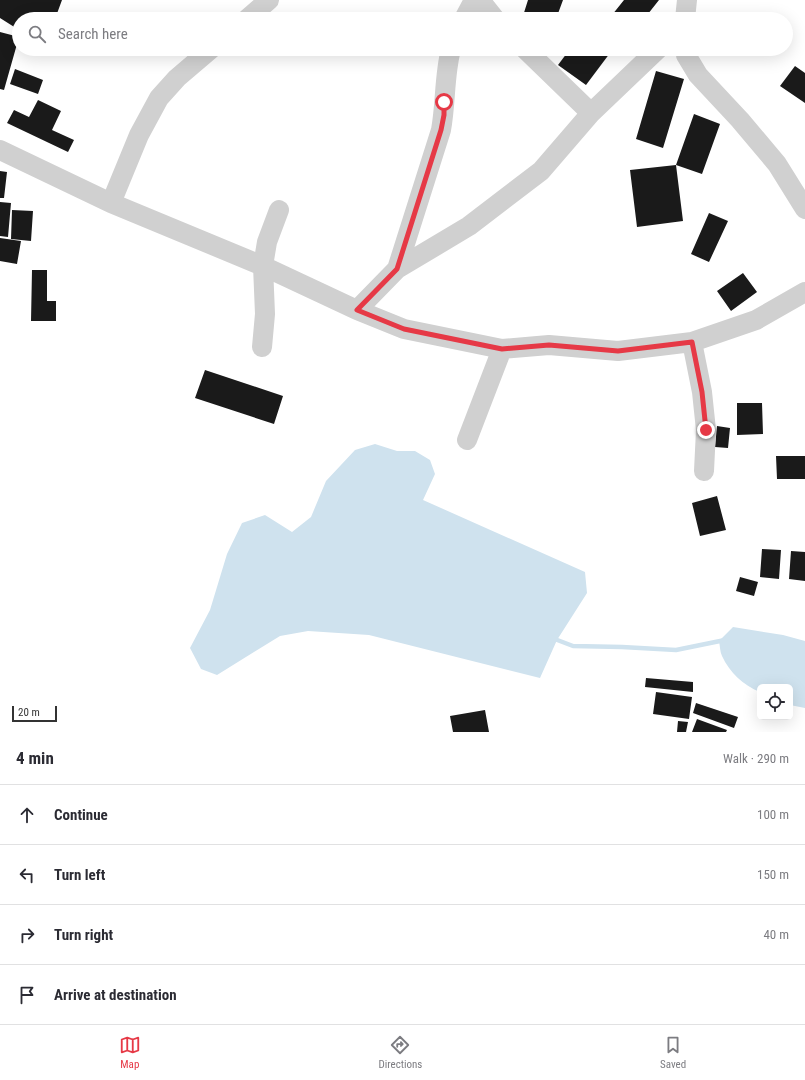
<!DOCTYPE html>
<meta charset="utf-8">
<style>
body{margin:0;font-family:"Roboto Condensed",sans-serif;background:#f7f7f7;color:#2b2b33}
.controls{position:absolute;right:12px;bottom:12px;display:grid;overflow:hidden;border-radius:6px;box-shadow:0 4px 16px #0002}
.controls button{width:36px;height:36px;display:grid;place-items:center;padding:0;border:0;border-bottom:1px solid #e1e1e2;background:#fff;color:#2b2b33;font:20px sans-serif}
.scale{position:absolute;left:12px;bottom:10px;width:45px;box-sizing:border-box;padding-left:4px;border:2px solid #333;border-top:0;font-size:11px;line-height:14px;white-space:nowrap;color:#333;-webkit-text-stroke:3px #fff;paint-order:stroke}
.stop{position:absolute;width:12px;height:12px;margin:-9px;border:3px solid #e63946;border-radius:50%;background:#fff}
.stop.end{background:#e63946;border-color:#fff;box-shadow:0 1px 4px #0008}
.list{margin:0;padding:0;list-style:none}
h2{display:flex;justify-content:space-between;align-items:center;height:52px;margin:0;padding:0 16px;font-size:17px}
h2 small{font-size:13px;font-weight:400;color:#7c7c81}
.list li{display:grid;grid-template-columns:26px 1fr auto;gap:12px;align-items:center;box-sizing:border-box;height:60px;padding:0 16px;border-top:1px solid #e1e1e2}
.list b{display:block;font-size:15px;white-space:nowrap}
.list em{font-size:13px;font-style:normal;color:#7c7c81}
.icon{flex:none;width:22px;height:22px;fill:none;stroke:currentColor;stroke-width:2;stroke-linecap:round;stroke-linejoin:round}
.map{position:relative;flex:none;width:805px;height:732px;overflow:hidden}
.search{position:absolute;background:#fff;box-shadow:0 4px 16px #0002;left:12px;right:12px;top:12px;height:44px;display:flex;align-items:center;gap:10px;box-sizing:border-box;padding:0 14px;border-radius:22px;color:#7c7c81;font-size:15px}
.sheet{height:292px;background:#fff}
nav{display:flex;justify-content:space-around;align-items:center;box-sizing:border-box;height:56px;border-top:1px solid #e1e1e2;background:#fff;font-size:11px;color:#7c7c81}
nav a{display:grid;justify-items:center;gap:2px}
nav .on{color:#e63946}
.map>svg:first-child{display:block}
.water{fill:#cfe2ee}
.lines{fill:none;stroke-linecap:round;stroke-linejoin:round}
.stream{stroke:#cfe2ee;stroke-width:4.5}
.building{fill:#1a1a1a}
.minor{stroke:#d0d0d0;stroke-width:20}
.route{stroke:#e63946;stroke-width:5}
</style>
<div class="map">
<svg width="805" height="732" viewBox="0 0 805 732">
<rect width="100%" height="100%" fill="#fff"/>
<path class="water" d="M375,444L397,451H415L430,460L435,474L423,500L585,572L587,593L557,640L540,678L369,635L308,631L280,636L217,675L201,669L190,648L210,610L227,554L242,523L265,515L292,532L311,517L326,481L355,450Z
M733,627L783,635L805,641V708L790,705V687H760V692C743,685 730,673 722,656C720,652 720,646 719,641Z"/>
<g class="lines">
<path class="stream" d="M552,638L573,646L622,647L676,650L725,640"/>
</g>
<path class="building" d="M0,0H62L55,19H19V30L0,18Z
M528,0H563L556,19H522Z
M624,0H659L644,19H617L612,15Z
M0,32L19,37L4,90L0,89Z
M570,49H613L586,85L558,65Z
M795,66L805,73V103L780,86Z
M15,69L43,80L38,94L10,84Z
M656,71L684,79L663,148L636,139Z
M38,100L61,111L52,130L74,140L68,152L7,123L14,110L29,117Z
M694,114L720,124L702,174L676,165Z
M676,165L683,221L637,227L630,170Z
M0,171L7,172L4,198H0Z
M0,202L11,203L8,237L0,236Z
M12,210L33,211L31,241L11,239Z
M709,213L728,221L709,262L691,254Z
M0,238L21,241L17,264L0,261Z
M32,270H47V301H56V321H31Z
M743,273L757,292L731,311L717,291Z
M205,370L283,396L274,424L195,398Z
M737,403H762L763,434L737,435Z
M717,426L730,428L728,448L715,447Z
M776,456H805V479H777Z
M717,496L726,530L700,536L692,503Z
M762,549L781,550L779,579L760,577Z
M791,551L805,552V581L789,579Z
M740,577L758,582L754,596L736,591Z
M646,678L693,682V692L645,687Z
M656,692L692,697L689,719L653,714Z
M696,703L738,717L734,728L693,713Z
M485,710L489,732H453L450,716Z
M697,719L727,730L726,732H692Z
M678,721L688,722L686,732H677Z"/>
<g class="lines">
<path class="minor" d="M480,0L495,19
M247,19L269,0
M464,19L474,0
M685,19L687,0
M525,49L591,113
M686,49V55L698,75L740,120L777,164L805,209
M0,150L111,203L263,266L357,310L404,329L502,349L549,345L618,351L692,342L756,320L805,292
M111,203L139,135L159,98L177,78L211,49
M397,269L441,130C446,103 444,76 451,49
M357,310L397,269L469,226L541,171L591,113L658,49
M692,342L702,392L706,430L704,471
M262,347L265,314L263,266L267,242L279,210
M467,440L502,349"/>
</g>
<g class="lines">
<path class="route" d="M444,102V115L441,130L397,269L357,310L404,329L502,349L549,345L618,351L692,342L702,392L706,430"/>
</g>
</svg>
<div class="controls">
<button><svg class="icon" aria-label="locate" viewBox="0 0 24 24"><circle cx="12" cy="12" r="6"/><path d="M12 2v4M12 18v4M2 12h4M18 12h4"/></svg></button>
</div>
<div class="scale">20 m</div>
<div class="stop" style="left:444px;top:102px"></div>
<div class="stop end" style="left:706px;top:430px"></div>
<div class="search"><svg class="icon" aria-label="search" viewBox="0 0 24 24"><circle cx="10" cy="10" r="6"/><path d="M15 15l6 6"/></svg>Search here</div>
</div>
<section class="sheet">
<h2>4 min<small>Walk · 290 m</small></h2>
<ul class="list">
<li><svg class="icon" aria-label="ahead" viewBox="0 0 24 24"><path d="M12 20V5M6 11l6-6 6 6"/></svg><div><b>Continue</b></div><em>100 m</em></li>
<li><svg class="icon" aria-label="left" viewBox="0 0 24 24"><path d="M17 20v-9H6M10 6l-5 5 5 5"/></svg><div><b>Turn left</b></div><em>150 m</em></li>
<li><svg class="icon" aria-label="right" viewBox="0 0 24 24"><path d="M7 20v-9h11M14 6l5 5-5 5"/></svg><div><b>Turn right</b></div><em>40 m</em></li>
<li><svg class="icon" aria-label="arrive" viewBox="0 0 24 24"><path d="M6 21V4h12l-3 4 3 4H6"/></svg><div><b>Arrive at destination</b></div></li>
</ul>
</section>
<nav>
<a class="on"><svg class="icon" aria-label="map" viewBox="0 0 24 24"><path d="M3 6l6-2 6 2 6-2v14l-6 2-6-2-6 2zM9 4v14M15 6v14"/></svg>Map</a>
<a><svg class="icon" aria-label="directions" viewBox="0 0 24 24"><path d="M12 3l9 9-9 9-9-9zM9 14v-3h6M13 9l2 2-2 2"/></svg>Directions</a>
<a><svg class="icon" aria-label="saved" viewBox="0 0 24 24"><path d="M7 4h10v16l-5-4-5 4z"/></svg>Saved</a>
</nav>
